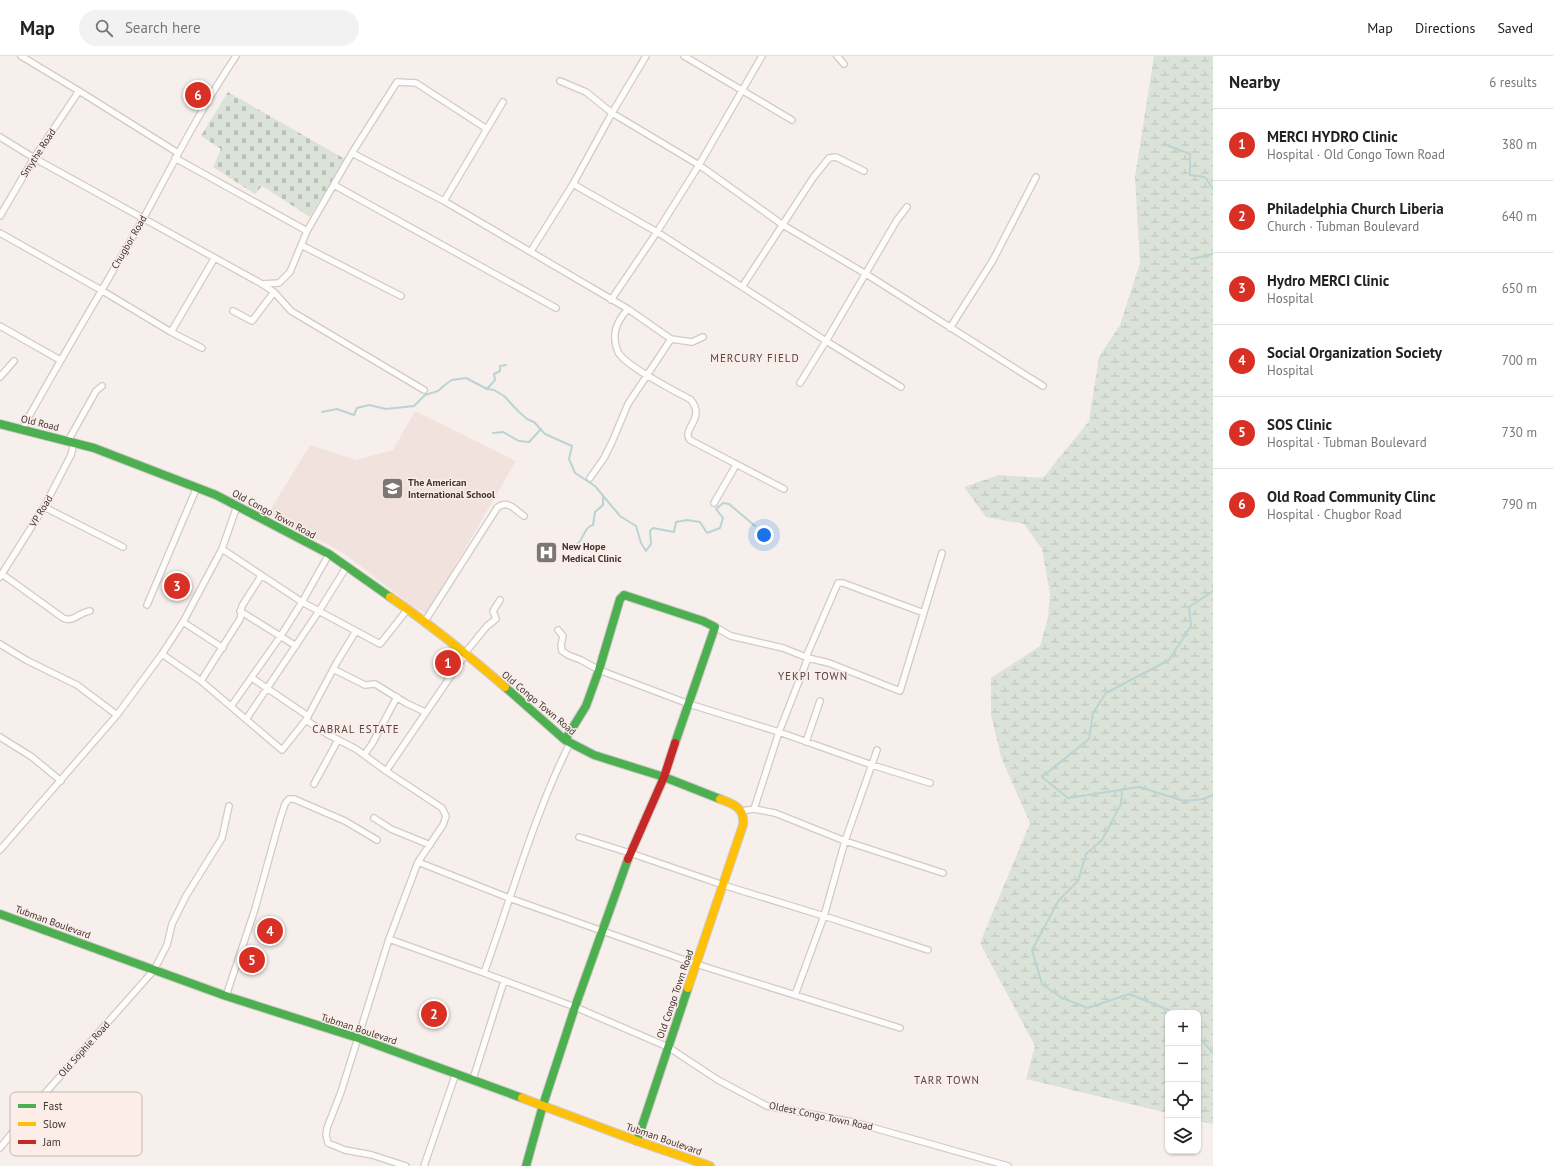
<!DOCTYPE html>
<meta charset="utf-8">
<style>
body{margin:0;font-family:"PT Sans",sans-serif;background:#f2f2f2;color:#222}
.controls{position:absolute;right:12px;bottom:12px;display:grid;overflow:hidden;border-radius:8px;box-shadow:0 1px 3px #0004}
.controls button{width:36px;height:36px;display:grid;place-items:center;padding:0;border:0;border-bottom:1px solid #e0e0e0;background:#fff;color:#222;font:20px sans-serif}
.you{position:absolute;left:764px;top:479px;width:14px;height:14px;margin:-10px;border:3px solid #fff;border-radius:50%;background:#1a73e8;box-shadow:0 0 0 6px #1a73e833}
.badge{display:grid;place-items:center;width:26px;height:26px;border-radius:50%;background:#d93025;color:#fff;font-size:13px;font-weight:700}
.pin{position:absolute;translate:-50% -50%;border:2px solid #fff;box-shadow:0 1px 4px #0006}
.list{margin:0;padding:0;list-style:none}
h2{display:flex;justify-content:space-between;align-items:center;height:52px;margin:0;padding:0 16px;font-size:17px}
h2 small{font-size:13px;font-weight:400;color:#767676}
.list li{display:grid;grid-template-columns:26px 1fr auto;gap:12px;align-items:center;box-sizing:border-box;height:72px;padding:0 16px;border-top:1px solid #e0e0e0}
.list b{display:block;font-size:15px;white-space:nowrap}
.list p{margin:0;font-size:13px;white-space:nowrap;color:#767676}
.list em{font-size:13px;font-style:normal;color:#767676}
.icon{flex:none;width:22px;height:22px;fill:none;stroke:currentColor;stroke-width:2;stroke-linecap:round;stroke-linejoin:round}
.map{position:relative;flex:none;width:1213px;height:1110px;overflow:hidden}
header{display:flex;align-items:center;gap:24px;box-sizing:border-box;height:56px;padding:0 20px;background:#fff;border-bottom:1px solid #e0e0e0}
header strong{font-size:19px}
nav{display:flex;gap:22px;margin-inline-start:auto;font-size:14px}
.search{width:280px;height:36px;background:#f2f2f2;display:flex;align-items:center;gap:10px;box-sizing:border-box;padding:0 14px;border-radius:22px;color:#767676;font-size:15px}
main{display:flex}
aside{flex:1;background:#fff}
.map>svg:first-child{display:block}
.built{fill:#f2e2dd}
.wetland{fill:url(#wetland-marsh)}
.cemetery{fill:url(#cemetery-stones)}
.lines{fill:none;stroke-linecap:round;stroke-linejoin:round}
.stream{stroke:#bad4d4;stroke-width:2}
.street-casing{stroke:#d0cac8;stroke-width:8}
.fast-casing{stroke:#d0cac8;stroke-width:10}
.slow-casing{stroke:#d0cac8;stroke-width:10}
.jam-casing{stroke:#d0cac8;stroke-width:10}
.street{stroke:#fefdfc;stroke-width:5.5}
.fast{stroke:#4caf50;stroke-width:8}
.slow{stroke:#ffc107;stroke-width:8}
.jam{stroke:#c62828;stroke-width:8}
.labels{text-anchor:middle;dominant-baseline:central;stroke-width:3;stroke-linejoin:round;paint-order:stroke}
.street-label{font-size:10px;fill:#3b3533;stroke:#fcede8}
.poi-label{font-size:10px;font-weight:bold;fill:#3b3533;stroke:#fcede8;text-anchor:start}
.neighbourhood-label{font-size:11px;letter-spacing:1px;fill:#514541;stroke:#fcede8}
.key{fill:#fcede8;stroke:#c2b6b2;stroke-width:1}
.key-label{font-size:11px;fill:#3b3533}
</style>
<header>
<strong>Map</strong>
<div class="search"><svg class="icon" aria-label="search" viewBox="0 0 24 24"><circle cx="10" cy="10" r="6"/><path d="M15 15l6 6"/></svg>Search here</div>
<nav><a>Map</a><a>Directions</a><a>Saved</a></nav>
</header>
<main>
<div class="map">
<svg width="1213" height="1110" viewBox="0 0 1213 1110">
<defs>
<pattern id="wetland-marsh" width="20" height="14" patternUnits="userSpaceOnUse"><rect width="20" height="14" fill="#dbe2d7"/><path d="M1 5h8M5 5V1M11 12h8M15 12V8" fill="none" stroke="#bdc2b9"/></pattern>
<pattern id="cemetery-stones" width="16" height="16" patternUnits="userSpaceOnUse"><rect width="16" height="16" fill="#dbe2d7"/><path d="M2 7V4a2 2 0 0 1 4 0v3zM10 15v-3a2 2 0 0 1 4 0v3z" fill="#bdc2b9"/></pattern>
</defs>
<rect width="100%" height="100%" fill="#f7efec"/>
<path class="built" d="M415,355L516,405L427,558L412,550L347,500L329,489L268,458L310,389L356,404L393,394Z"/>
<path class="wetland" d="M1154,0H1213V1068L1198,1065V957H1168V1057L1026,1023L1035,990L980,887L1030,767L1001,701L991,659V622L1040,590L1048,562L1050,538L1042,493L1024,468L986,461L964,431L999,419L1043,422L1089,365L1099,301L1120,269L1140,207L1135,121Z"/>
<path class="cemetery" d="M228,36L345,103L310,161L262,130L255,138L213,111L221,93L201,80Z"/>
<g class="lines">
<path class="stream" d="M1164,88L1190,98V119L1205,121L1213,133
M1191,203L1213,198
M487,333L495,324L494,318L500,315V310L506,309
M322,356L337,353L354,359L357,352L369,349L386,353L414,350L425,339L438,335L446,328L452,324L466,322L487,333L494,334L504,340L519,356L527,363L534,366L545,378L572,390L569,403L575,417L595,430L620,460L636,470L641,487L646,495L651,488L650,475L653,472L674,476L676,466L687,464L700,466L707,477L720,472L723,462L716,453L723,447L729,448L755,470
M493,377L503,376L519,385L529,386L541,373
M572,491C575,489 578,488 580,485C585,478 585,471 593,469L595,456L603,449V441
M1213,535L1189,551L1191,570L1169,604L1106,637L1093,657L1089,683L1042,721L1068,742L1139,731L1184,745L1203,743L1213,739
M1122,735L1121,748L1102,784L1086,798L1078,825L1059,844L1032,894L1042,928L1062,942L1088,952L1129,938L1176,957
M1198,980L1213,997"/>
<defs>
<path id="street" d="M21,0L79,35L178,97
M684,0L792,64
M837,0L844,8
M560,25L586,36L612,57L699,109L783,169L866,218L1043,330
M0,81L34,102L262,228L274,236L291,255L424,334
M352,97L444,145L628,253C616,266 611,279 618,296C625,310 675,335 691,344C706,363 681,373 690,384L784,433
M175,102L307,175
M573,128L657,176L826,285L800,327
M334,129L556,252
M444,145L503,46
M0,160L34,102L79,35
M0,177L101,234L171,276
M301,189L401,240
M531,195L573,128L612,57L646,0
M262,228L279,227L290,216L307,175L352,97L397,26L416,27L487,73
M742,231L813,122L829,102L836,101L864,115
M611,244L657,176L699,109L762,0
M628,253L671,283L692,286L703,281
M233,255L252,265L274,236
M0,270L60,304
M950,272L993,204L1036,121
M202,292L171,276L214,203
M0,321L14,305
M901,331L826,285L897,164L907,151
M22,373C61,302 103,233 143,163C173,108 201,52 236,0
M68,385L96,335L102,330
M590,422L604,402L612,386L628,348L671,283
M714,447L736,409
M44,451L123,491
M222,493L302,546L380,588L407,554
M2,518L63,562C74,567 79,556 90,555
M0,521L44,451L71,399L74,387
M147,549L197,431
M240,555L296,590
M425,565L497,452C508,443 515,454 524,460
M183,566L223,592
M715,571L731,580L783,592L808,602L829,607L900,635L942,497
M558,574L563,580L561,589L562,595L568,599L581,604L599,614L689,648L779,676L872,709L930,727
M0,588L26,604L77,629L117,659
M465,597L487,570L496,563L493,555L500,544
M162,598L201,625L282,694L306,664L337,606L356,575
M806,601L838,527H843L924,557
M333,613L365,629L375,628L406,647L425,656
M252,622L308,660
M201,625L240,563C242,558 240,555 242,550L261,520
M232,649L280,581L302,546L329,498
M247,662L319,555L347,510
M306,664L327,678L356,693L386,715
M0,681L32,701L61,725
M806,686L820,645
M364,699L372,688L397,641
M314,728L338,684
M754,753L779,676L808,602
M742,755L754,753L775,757L845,785L943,817
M374,762L391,773L430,789
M579,781L630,797L723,829L824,860L928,894
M0,794L117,659L162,598L183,566L222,493L237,450
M418,806L509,842L696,908L900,972
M389,883L484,917L575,951L668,991L718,1024L767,1050L853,1066L1008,1110
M484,917C512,840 533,761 570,687
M795,939L824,860L845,785L877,694
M226,940L255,853L280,763L285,748L289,743H294L345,765L377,784
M473,1023L504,925
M0,1092L32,1052L154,914L167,889L172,868L186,840L222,782L229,750
M406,1110L372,1099L345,1094L328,1087L326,1079L327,1072L341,1036L389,883L418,806L443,769L446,760L442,752L386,715L463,602L468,599
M424,1110L456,1017"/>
<path id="fast" d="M0,368L94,392L216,439L329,498L390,541
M505,631L565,684L594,699L664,721L720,743
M565,684L586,650L599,614L620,543L624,539L703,565L715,571L675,687
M0,858L226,940L358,982L522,1042
M637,1085L688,932
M526,1110L543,1049L575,951L628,803"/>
<path id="slow" d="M390,541C431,569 468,599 505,631
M688,932L743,769C745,752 734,748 720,743
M522,1042L637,1085L710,1110"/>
<path id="jam" d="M628,803L664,721L675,687"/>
</defs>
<use href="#street" class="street-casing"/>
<use href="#fast" class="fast-casing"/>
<use href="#slow" class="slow-casing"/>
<use href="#jam" class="jam-casing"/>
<use href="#street" class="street"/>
<use href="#fast" class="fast"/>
<use href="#slow" class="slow"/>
<use href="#jam" class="jam"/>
</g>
<defs>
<symbol id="school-square" viewBox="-11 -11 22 22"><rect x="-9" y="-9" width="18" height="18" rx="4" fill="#7d7674" stroke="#fcede8"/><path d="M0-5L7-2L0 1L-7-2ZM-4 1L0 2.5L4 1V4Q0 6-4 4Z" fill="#fff"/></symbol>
<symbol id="hospital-square" viewBox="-11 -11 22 22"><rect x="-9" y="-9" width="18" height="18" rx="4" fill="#7d7674" stroke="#fcede8"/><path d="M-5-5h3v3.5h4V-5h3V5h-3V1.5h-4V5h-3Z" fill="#fff"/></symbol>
</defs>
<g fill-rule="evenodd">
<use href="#school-square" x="380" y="420" width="25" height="25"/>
<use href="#hospital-square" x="534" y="484" width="25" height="25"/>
</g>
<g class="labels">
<g class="street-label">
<text transform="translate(38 97) rotate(-57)">Smythe Road</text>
<text transform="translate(129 186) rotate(-60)">Chugbor Road</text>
<text transform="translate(40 367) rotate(14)">Old Road</text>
<text transform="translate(41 455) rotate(-59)">VP Road</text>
<text transform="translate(274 458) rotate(28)">Old Congo Town Road</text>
<text transform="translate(539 647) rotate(40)">Old Congo Town Road</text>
<text transform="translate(53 866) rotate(20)">Tubman Boulevard</text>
<text transform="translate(675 938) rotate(-71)">Old Congo Town Road</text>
<text transform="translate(359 973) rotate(18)">Tubman Boulevard</text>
<text transform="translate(84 993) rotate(-48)">Old Sophie Road</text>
<text transform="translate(821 1060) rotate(12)">Oldest Congo Town Road</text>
<text transform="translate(664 1083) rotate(19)">Tubman Boulevard</text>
</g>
<g class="poi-label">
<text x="408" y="426">The American<tspan x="408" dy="12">International School</tspan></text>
<text x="562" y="490">New Hope<tspan x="562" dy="12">Medical Clinic</tspan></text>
</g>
<g class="neighbourhood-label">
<text x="755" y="302">MERCURY FIELD</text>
<text x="813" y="620">YEKPI TOWN</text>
<text x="356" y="673">CABRAL ESTATE</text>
<text x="947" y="1024">TARR TOWN</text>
</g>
</g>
<rect x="10" y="1036" width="132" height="64" rx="6" class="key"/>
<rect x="18" y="1048" width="18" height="4" fill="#4caf50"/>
<rect x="18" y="1066" width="18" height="4" fill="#ffc107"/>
<rect x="18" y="1084" width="18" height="4" fill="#c62828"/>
<g class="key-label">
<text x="43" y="1054">Fast</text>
<text x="43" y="1072">Slow</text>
<text x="43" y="1090">Jam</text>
</g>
</svg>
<div class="controls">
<button>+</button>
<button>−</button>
<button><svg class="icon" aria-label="locate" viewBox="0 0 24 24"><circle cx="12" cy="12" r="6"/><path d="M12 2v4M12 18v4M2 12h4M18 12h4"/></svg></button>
<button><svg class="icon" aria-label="layers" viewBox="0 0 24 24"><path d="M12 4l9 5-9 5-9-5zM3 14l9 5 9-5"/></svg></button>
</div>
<div class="you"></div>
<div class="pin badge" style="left:448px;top:607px">1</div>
<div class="pin badge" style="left:434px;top:958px">2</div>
<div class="pin badge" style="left:177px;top:530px">3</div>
<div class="pin badge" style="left:270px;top:875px">4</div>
<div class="pin badge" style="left:252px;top:904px">5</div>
<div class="pin badge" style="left:198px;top:39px">6</div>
</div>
<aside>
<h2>Nearby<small>6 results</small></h2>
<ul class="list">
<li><span class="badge">1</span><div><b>MERCI HYDRO Clinic</b><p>Hospital · Old Congo Town Road</p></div><em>380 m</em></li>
<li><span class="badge">2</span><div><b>Philadelphia Church Liberia</b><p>Church · Tubman Boulevard</p></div><em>640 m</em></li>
<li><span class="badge">3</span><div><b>Hydro MERCI Clinic</b><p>Hospital</p></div><em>650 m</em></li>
<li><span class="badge">4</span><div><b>Social Organization Society</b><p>Hospital</p></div><em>700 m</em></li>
<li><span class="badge">5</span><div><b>SOS Clinic</b><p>Hospital · Tubman Boulevard</p></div><em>730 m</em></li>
<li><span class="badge">6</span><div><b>Old Road Community Clinc</b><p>Hospital · Chugbor Road</p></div><em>790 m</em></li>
</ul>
</aside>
</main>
